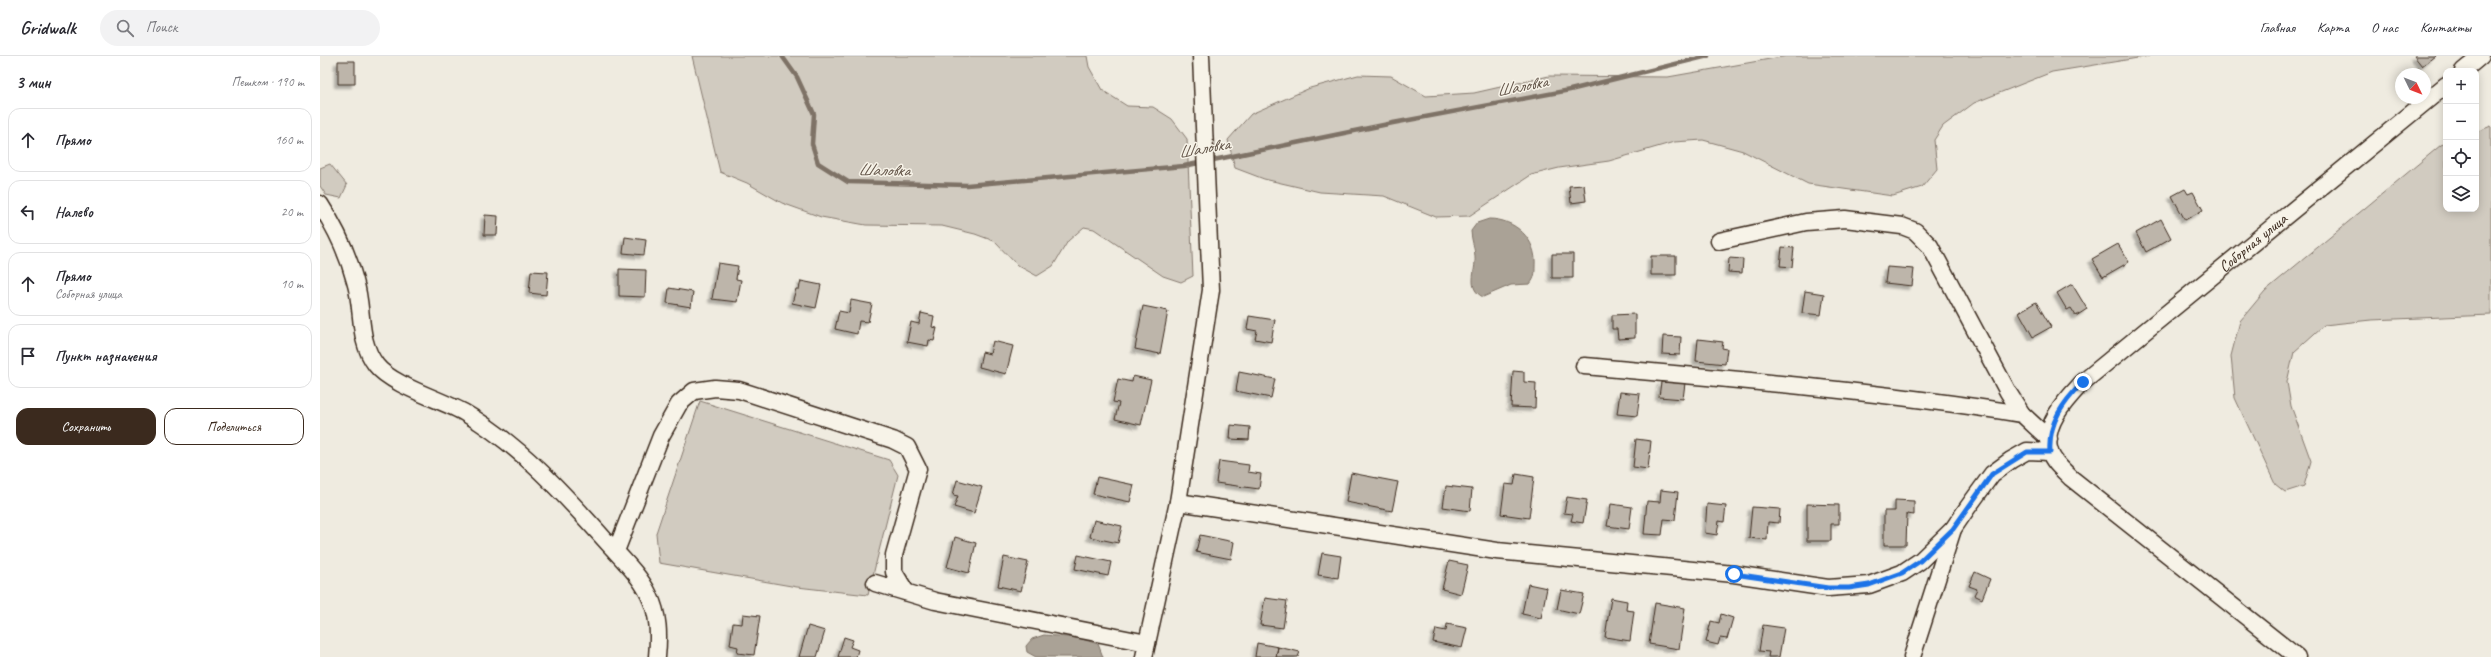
<!DOCTYPE html>
<html lang="ru">
<meta charset="utf-8">
<style>
body{margin:0;font-family:Caveat,sans-serif;background:#f2f2f3;color:#2b2b33}
.controls{position:absolute;right:12px;top:12px;display:grid;overflow:hidden;border-radius:8px;box-shadow:0 2px 10px #0003}
.controls button{width:36px;height:36px;display:grid;place-items:center;padding:0;border:0;border-bottom:1px solid #e1e1e2;background:#fff;color:#2b2b33;font:20px sans-serif}
.compass{position:absolute;left:2075px;top:12px;width:36px;height:36px;border-radius:50%;background:#fff;box-shadow:0 2px 10px #0003;rotate:133deg}
.stop{position:absolute;width:12px;height:12px;margin:-9px;border:3px solid #1a73e8;border-radius:50%;background:#fff}
.stop.end{background:#1a73e8;border-color:#fff;box-shadow:0 1px 4px #0008}
.list{margin:0;padding:0;list-style:none}
h2{display:flex;justify-content:space-between;align-items:center;height:52px;margin:0;padding:0 16px;font-size:17px}
h2 small{font-size:13px;font-weight:400;color:#7c7c81}
.list li{display:grid;grid-template-columns:26px 1fr auto;gap:12px;align-items:center;box-sizing:border-box;height:64px;margin:0 8px 8px;padding:0 8px;border:1px solid #e1e1e2;border-radius:12px}
.list b{display:block;font-size:15px;white-space:nowrap}
.list p{margin:0;font-size:13px;white-space:nowrap;color:#7c7c81}
.list em{font-size:13px;font-style:normal;color:#7c7c81}
.actions{display:flex;gap:8px;padding:12px 16px}
.actions a{flex:1;padding:9px 0;border:1px solid #3b2a1e;border-radius:12px;text-align:center;font-size:14px;color:#3b2a1e}
.actions .main{background:#3b2a1e;color:#fff}
.icon{flex:none;width:22px;height:22px;fill:none;stroke:currentColor;stroke-width:2;stroke-linecap:round;stroke-linejoin:round}
.map{position:relative;flex:none;width:2171px;height:601px;overflow:hidden}
header{display:flex;align-items:center;gap:24px;box-sizing:border-box;height:56px;padding:0 20px;background:#fff;border-bottom:1px solid #e1e1e2}
header strong{font-size:19px}
nav{display:flex;gap:22px;margin-inline-start:auto;font-size:14px}
.search{width:280px;height:36px;background:#f2f2f3;display:flex;align-items:center;gap:10px;box-sizing:border-box;padding:0 14px;border-radius:22px;color:#7c7c81;font-size:15px}
main{display:flex}
aside{flex:1;background:#fff}
.map>svg:first-child{display:block}
.green{fill:#d1cbc0;stroke:#867a6f}
.water{fill:#aaa296;stroke:#7e7266}
.lines{fill:none;stroke-linecap:round;stroke-linejoin:round}
.stream{stroke:#7e7266;stroke-width:4.5}
.building{fill:#bdb5aa;stroke:#3b2a1e;filter:url(#shadow)}
.street-casing{stroke:#3b2a1e;stroke-width:19}
.street{stroke:#f7f3e8;stroke-width:16}
.route{stroke:#1a73e8;stroke-width:5}
.labels{text-anchor:middle;dominant-baseline:central;stroke-width:3;stroke-linejoin:round;paint-order:stroke}
.street-label{font-size:16px;fill:#3b2a1e;stroke:#f7f3e8}
.water-label{font-size:17px;font-style:italic;fill:#625448;stroke:#f7f3e8}
</style>
<header>
<strong>Gridwalk</strong>
<div class="search"><svg class="icon" aria-label="search" viewBox="0 0 24 24"><circle cx="10" cy="10" r="6"/><path d="M15 15l6 6"/></svg>Поиск</div>
<nav><a>Главная</a><a>Карта</a><a>О нас</a><a>Контакты</a></nav>
</header>
<main>
<aside>
<h2>3 мин<small>Пешком · 190 m</small></h2>
<ul class="list">
<li><svg class="icon" aria-label="ahead" viewBox="0 0 24 24"><path d="M12 20V5M6 11l6-6 6 6"/></svg><div><b>Прямо</b></div><em>160 m</em></li>
<li><svg class="icon" aria-label="left" viewBox="0 0 24 24"><path d="M17 20v-9H6M10 6l-5 5 5 5"/></svg><div><b>Налево</b></div><em>20 m</em></li>
<li><svg class="icon" aria-label="ahead" viewBox="0 0 24 24"><path d="M12 20V5M6 11l6-6 6 6"/></svg><div><b>Прямо</b><p>Соборная улица</p></div><em>10 m</em></li>
<li><svg class="icon" aria-label="arrive" viewBox="0 0 24 24"><path d="M6 21V4h12l-3 4 3 4H6"/></svg><div><b>Пункт назначения</b></div></li>
</ul>
<div class="actions"><a class="main">Сохранить</a><a>Поделиться</a></div>
</aside>
<div class="map">
<svg width="2171" height="601" viewBox="0 0 2171 601">
<defs>
<filter id="shadow"><feDropShadow dx="-3.5" dy="3.5" stdDeviation="1" flood-color="#0004"/></filter>
</defs>
<rect width="100%" height="100%" fill="#efebe0"/>
<filter id="ink" filterUnits="userSpaceOnUse"><feTurbulence type="fractalNoise" baseFrequency=".025" numOctaves="2"/><feDisplacementMap in="SourceGraphic" scale="8" xChannelSelector="R" yChannelSelector="G"/><feConvolveMatrix kernelMatrix="1 2 1 2 8 2 1 2 1" color-interpolation-filters="sRGB"/></filter>
<g filter="url(#ink)">
<path class="green" d="M372,0H767L769,11L782,34L807,50L833,51L852,63L867,83L873,220L861,226L843,220L774,173L764,171L748,185L733,210L717,220L697,209L674,185L655,178L622,170L546,169L501,161L462,147L427,127L400,116Z
M1467,0H1830L1732,16L1654,47L1623,70L1614,84L1617,113L1602,131L1573,140L1488,128L1423,95L1383,84L1354,86L1289,105L1239,112L1211,119L1149,160L1116,161L1064,140L1000,136L944,123L915,112L908,84L931,58L990,32L1038,19L1071,20L1106,40L1154,37L1229,20L1348,21Z
M2171,70V259L2051,264L2004,269L1974,296L1967,326L1971,350L1991,405L1984,430L1965,436L1955,428L1915,342L1911,300L1920,265L1945,235L2121,89L2126,87V153H2156V76Z
M10,108L27,129L21,142L6,139L0,130V112Z
M380,345L569,404L578,419L548,539L477,531L339,507L336,477Z"/>
<path class="water" d="M1169,163C1195,163 1217,183 1215,210C1215,217 1215,222 1210,228L1191,229L1163,241C1146,232 1156,216 1155,201C1155,192 1151,183 1151,175L1157,167Z
M724,579L759,582L778,588L783,601H716L707,596L706,590L712,583Z"/>
<g class="lines">
<path class="stream" d="M462,0L477,21L494,58L492,88L498,107L528,126L647,129L864,110L1073,67L1250,34L1388,0"/>
</g>
<path class="building" d="M2094,0H2115L2102,10Z
M18,5H35V28H18Z
M1264,129L1266,145L1251,147L1249,130Z
M1865,133L1868,138L1873,136L1883,154L1865,164L1852,140Z
M165,159L178,160L177,179H164Z
M1841,163L1851,182L1826,196L1816,177Z
M305,181L326,184L324,199L303,197Z
M1798,188L1809,206L1783,221L1772,203Z
M1462,191L1474,192L1472,211L1460,210Z
M1232,198H1253V222H1232Z
M1331,200H1356V219H1331Z
M1409,202L1423,203L1422,217L1408,216Z
M398,207L418,210L416,223L421,224L417,246L392,243Z
M1567,211L1594,213L1592,230L1565,227Z
M299,213L326,214L325,241L299,240Z
M211,215L228,216L226,239L209,237Z
M481,225L501,229L496,252L472,247L476,233H479Z
M1752,228L1767,253L1756,260L1751,252L1747,254L1737,237Z
M349,232L373,236L371,251L347,247Z
M1485,235L1504,238L1501,259L1482,257Z
M531,244L552,248L548,266L539,265L537,278L515,273L519,255L529,257Z
M1716,246L1731,271L1713,281L1699,256Z
M823,250L848,255L840,298L815,293Z
M601,257L614,260L612,271L617,272L614,285L609,284L608,290L587,286L591,266L599,268Z
M1315,258V282L1298,283L1297,273H1292V259Z
M929,260L955,264L951,286L935,283L937,275L927,273Z
M1343,280L1361,281L1360,299L1342,298Z
M1378,283L1403,286L1402,292L1407,293L1405,308L1376,305Z
M673,285L693,290L686,318L659,311L662,296L670,298Z
M1193,315L1204,316V326L1216,327L1215,352L1191,351Z
M919,316L955,323L951,342L916,335Z
M813,320L831,324L821,369L795,363L799,347L793,346L798,323L812,326Z
M1341,326L1365,327L1363,343L1339,341Z
M1300,336L1320,338L1317,360L1297,358Z
M911,369L930,371L929,384L910,383Z
M1316,383L1331,385L1328,413L1313,411Z
M899,405L929,409L928,416L941,418L939,433L896,427Z
M1031,417L1078,426L1072,455L1026,446Z
M1196,418L1214,421L1209,462L1181,458L1185,428L1194,429Z
M777,421L814,429L810,446L773,438Z
M637,424L662,431L654,457L634,451L638,440L633,439Z
M1126,430L1152,433L1150,455L1123,451Z
M1341,434L1358,436L1355,464L1344,463L1342,479L1324,478L1327,445L1340,446Z
M1247,441L1267,444L1263,467L1251,465L1253,458L1244,457Z
M1575,444L1594,445V459L1587,458L1586,489H1564V455H1575Z
M1291,448L1312,451L1309,473L1287,470Z
M1387,448L1406,450L1404,466L1399,465L1397,479L1385,477Z
M1487,448L1519,449V468H1511V485H1487Z
M1432,451L1460,453L1459,467L1448,466L1447,484L1429,482Z
M774,464L802,470L798,487L770,481Z
M880,479L914,486L911,503L876,496Z
M635,481L656,487L649,517L627,511Z
M1002,497L1021,500L1018,522L998,519Z
M758,499L791,506L788,520L755,513Z
M684,501L708,506L701,535L678,530Z
M1129,505L1148,509L1141,538L1122,533Z
M1655,516L1670,523L1662,543L1654,539L1657,533L1649,530Z
M1208,528L1227,532L1221,562L1202,558Z
M1241,534L1264,538L1259,558L1237,553Z
M945,542L967,545L963,572L940,569Z
M1291,542L1307,545L1306,554L1314,555L1310,585L1285,581Z
M1335,547L1365,552L1359,593L1329,588Z
M423,558L440,560L434,599L417,597L418,591L410,589L413,567L422,568Z
M1401,558L1413,562L1407,583L1400,582L1398,589L1386,586L1391,565L1399,567Z
M1127,568L1147,572L1142,592L1113,586L1116,573L1126,575Z
M1443,569L1464,572L1459,601H1448L1449,596L1439,595Z
M488,570L505,575L497,601H479Z
M524,581L533,584L530,591L538,594L536,601H518Z
M937,587L958,591L956,601H935Z
M958,591L980,596L978,601H956Z"/>
<g class="lines">
<defs>
<g id="street">
<path d="M2143,15L2161,0"/>
<path d="M0,148C15,171 28,198 35,225C44,253 37,284 56,309C71,329 122,344 145,357C200,389 244,438 286,485C301,502 319,518 329,539C339,559 339,579 337,601"/>
<path d="M1399,185L1486,166L1525,163L1582,170L1595,175L1610,190L1688,336L1702,358L1729,383"/>
<path d="M1264,310C1410,323 1556,335 1702,358"/>
<path d="M858,446L1177,495L1414,518L1508,532L1549,529L1582,517L1600,505L1633,473"/>
<path d="M296,495L341,380L359,348L374,335L395,332L419,334L573,384L587,391L598,413L574,499V516L586,536"/>
<path d="M555,527L615,545L827,587"/>
<path d="M824,601L858,446L891,234L881,0"/>
<path d="M1592,601L1633,473L1648,451L1672,418L1691,404L1707,395L1730,396"/>
<path id="s1" d="M1977,601L1751,422C1743,414 1733,406 1730,396C1721,369 1747,343 1763,326L2126,29"/>
</g>
</defs>
<use href="#street" class="street-casing"/>
<use href="#street" class="street"/>
</g>
</g>
<g class="lines" filter="url(#ink)">
<path class="route" d="M1414,518L1508,532H1529L1549,529L1582,517L1600,505L1633,473L1672,418L1707,396H1730C1728,366 1743,347 1763,326"/>
</g>
<g class="labels">
<g class="street-label">
<text stroke="none"><textPath href="#s1" startOffset="623">Соборная улица</textPath></text>
</g>
<g class="water-label">
<text transform="translate(1202 30) rotate(-11)">Шаловка</text>
<text transform="translate(884 92) rotate(-10)">Шаловка</text>
<text transform="translate(564 114) rotate(1)">Шаловка</text>
</g>
</g>
</svg>
<div class="controls">
<button>+</button>
<button>−</button>
<button><svg class="icon" aria-label="locate" viewBox="0 0 24 24"><circle cx="12" cy="12" r="6"/><path d="M12 2v4M12 18v4M2 12h4M18 12h4"/></svg></button>
<button><svg class="icon" aria-label="layers" viewBox="0 0 24 24"><path d="M12 4l9 5-9 5-9-5zM3 14l9 5 9-5"/></svg></button>
</div>
<svg class="compass" viewBox="-18 -18 36 36"><path d="M0-13l5 13h-10z" fill="#e53935"/><path d="M0 13l5-13h-10z" fill="#7c7c81"/></svg>
<div class="stop" style="left:1414px;top:518px"></div>
<div class="stop end" style="left:1763px;top:326px"></div>
</div>
</main>
